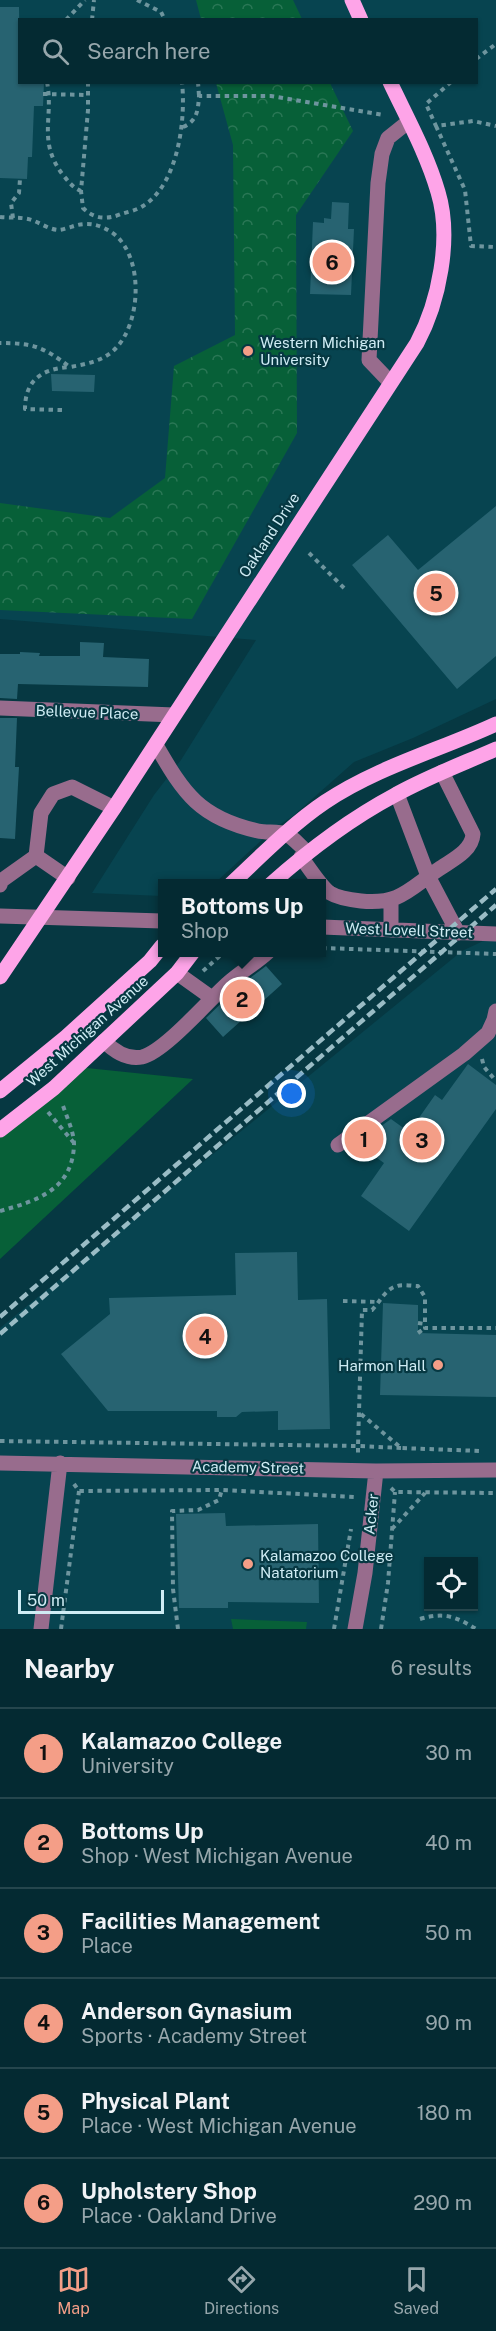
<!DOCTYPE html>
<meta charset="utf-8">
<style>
body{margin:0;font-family:"Public Sans",sans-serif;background:#0d323a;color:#f1f3f6}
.controls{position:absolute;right:18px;bottom:18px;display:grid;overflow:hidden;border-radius:0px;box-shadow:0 2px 4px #0004}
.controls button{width:54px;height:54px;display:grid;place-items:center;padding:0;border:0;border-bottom:2px solid #25464d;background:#042a32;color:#f1f3f6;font:30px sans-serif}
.scale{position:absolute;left:18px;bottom:15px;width:146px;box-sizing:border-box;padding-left:6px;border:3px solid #cfecf4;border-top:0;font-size:16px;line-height:21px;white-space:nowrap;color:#cfecf4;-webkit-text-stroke:4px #063842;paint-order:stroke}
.you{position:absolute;left:292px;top:1094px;width:21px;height:21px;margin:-15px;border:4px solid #fff;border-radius:50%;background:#1a73e8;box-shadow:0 0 0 9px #1a73e833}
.badge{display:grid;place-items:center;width:39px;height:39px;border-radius:50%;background:#f49e87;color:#111;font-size:20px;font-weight:700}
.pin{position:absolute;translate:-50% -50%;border:3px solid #fff;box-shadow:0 2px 6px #0006}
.popup{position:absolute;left:158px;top:879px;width:168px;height:78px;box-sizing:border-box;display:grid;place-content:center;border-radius:0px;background:#042a32;filter:drop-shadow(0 2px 4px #0005);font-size:20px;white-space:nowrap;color:#97a7ac}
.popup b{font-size:22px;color:#f1f3f6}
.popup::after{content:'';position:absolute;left:50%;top:100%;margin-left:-12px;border:12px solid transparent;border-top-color:#042a32}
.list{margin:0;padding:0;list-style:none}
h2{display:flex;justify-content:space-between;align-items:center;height:78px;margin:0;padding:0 24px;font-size:26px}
h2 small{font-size:20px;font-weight:400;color:#97a7ac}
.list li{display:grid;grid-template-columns:39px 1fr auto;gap:18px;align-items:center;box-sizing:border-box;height:90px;padding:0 24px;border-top:2px solid #25464d}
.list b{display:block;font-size:22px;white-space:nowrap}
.list p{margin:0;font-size:20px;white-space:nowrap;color:#97a7ac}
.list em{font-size:20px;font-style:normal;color:#97a7ac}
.icon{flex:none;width:33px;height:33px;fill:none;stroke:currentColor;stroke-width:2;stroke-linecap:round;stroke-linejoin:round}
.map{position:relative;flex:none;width:496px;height:1629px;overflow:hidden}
.search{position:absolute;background:#042a32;box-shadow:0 2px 4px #0004;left:18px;right:18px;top:18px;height:66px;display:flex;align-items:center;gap:15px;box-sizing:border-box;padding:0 21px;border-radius:0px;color:#97a7ac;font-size:22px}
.sheet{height:618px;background:#042a32}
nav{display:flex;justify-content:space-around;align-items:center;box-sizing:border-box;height:84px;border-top:2px solid #25464d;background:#042a32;font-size:16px;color:#97a7ac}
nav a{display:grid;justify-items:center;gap:3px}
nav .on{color:#f49e87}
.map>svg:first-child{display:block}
.built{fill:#074450;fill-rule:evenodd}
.green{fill:#076038}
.forest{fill:url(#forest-crowns)}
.building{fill:#276371}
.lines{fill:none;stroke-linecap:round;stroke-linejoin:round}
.path{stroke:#6e959e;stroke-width:4;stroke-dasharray:4.5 4.5;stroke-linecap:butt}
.minor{stroke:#986c8d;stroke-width:15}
.major{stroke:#fea4e8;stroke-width:15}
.rail{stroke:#9abcc5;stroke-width:4.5;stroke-dasharray:9 4.5;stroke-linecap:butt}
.poi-dot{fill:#f49e87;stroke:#063842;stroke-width:2}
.labels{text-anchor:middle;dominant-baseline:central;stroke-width:4.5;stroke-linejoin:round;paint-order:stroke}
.poi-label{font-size:15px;fill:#cfecf4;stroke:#063842;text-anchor:start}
.street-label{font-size:15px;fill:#cfecf4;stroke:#063842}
</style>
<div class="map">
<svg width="496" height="1629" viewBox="0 0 496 1629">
<defs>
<pattern id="forest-crowns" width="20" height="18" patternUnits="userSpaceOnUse" patternTransform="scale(1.5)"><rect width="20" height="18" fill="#076038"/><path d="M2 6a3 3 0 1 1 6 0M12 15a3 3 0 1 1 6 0" fill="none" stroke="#2a7755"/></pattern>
</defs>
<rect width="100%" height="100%" fill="#063842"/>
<path class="built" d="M0,0H496V699L413,738L354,762L293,816L276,827L215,883L162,884V896L92,893L154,795L181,760L256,640L0,619ZM20,20H476V82H20Z
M496,935V1629H0V1328L462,951ZM428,1562H474V1606H428Z"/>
<path class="green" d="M77,1067L193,1079L0,1259V1130Z
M231,1619L307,1622L306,1629H233Z"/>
<path class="forest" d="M196,0H293L302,19H201Z
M216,83H330L353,131L296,215L297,433L192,619L0,610V503L110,518L165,478L174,366L235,335L233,145Z"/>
<path class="building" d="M0,7H19L20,82H44L43,106H34L32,157H28L27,179L0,178Z
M332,202L349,203L348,229H354L351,295L310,294L313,222L324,223V218L331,219Z
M51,374L95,375L94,392L52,391Z
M496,506V656L457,689L352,565L388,535L418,570Z
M80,642L104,643L103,657L149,659L148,687L18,684L17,699L0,698V654H20V652L40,653L39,656H80Z
M0,718H17L15,767H19L15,839L0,838Z
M266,966L282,984L223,1037L206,1018L238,987Z
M468,1064L496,1085V1109L409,1231L361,1196L384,1163L363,1148L377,1129L391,1119L409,1132L435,1095L442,1100Z
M297,1252L298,1300L327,1299L330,1429L278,1430V1411L242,1412L236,1417H217V1411H108L61,1354L110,1314L109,1298L236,1295L235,1253Z
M383,1303L418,1305V1333L496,1335V1397L380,1395Z
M225,1513L226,1526L318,1524L319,1603L228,1602V1608H179L176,1514Z"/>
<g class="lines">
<path class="path" d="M137,0L161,12L165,20
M66,20L85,0
M92,20L94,0
M476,59L496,44
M47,82C54,118 37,141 63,175C69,182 73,188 81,191
M88,82V110L81,191L83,208C94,219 107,220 121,214C128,212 137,210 143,206C178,184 186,121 182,82
M198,82L199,96
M451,82L426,104L436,126L473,121L496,126
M43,94L88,95
M436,126L465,190L471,246L496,247
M183,127C197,121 198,111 199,96H271L384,115
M0,217C9,218 19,217 28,219C38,221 47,229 58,230C62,230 67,228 71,227C87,221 100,224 114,234C144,258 141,322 116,348C104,361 86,364 70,367C43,347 34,343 0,343
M13,218L11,203L19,193L20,179
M62,410L25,409C25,380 42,369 69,367
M309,553L347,591
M322,948L496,954
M203,971L224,952
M482,1059L484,1067L496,1081
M48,1112L74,1143
M0,1211C36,1201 73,1190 74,1144C74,1132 66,1115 62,1103
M343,1301L379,1302
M418,1323L425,1324
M418,1333L425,1328
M361,1414L401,1448L482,1451
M0,1441L358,1446V1457
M401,1448L358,1446L362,1310H372C380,1302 385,1289 397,1286C403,1284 412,1286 418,1286L425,1297V1328H496
M74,1484L79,1491L222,1490L356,1497
M391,1488L395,1492L496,1493
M392,1529L425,1493
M420,1619C444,1612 455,1616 476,1629
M61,1629L79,1491
M178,1629L173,1589L172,1511L198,1510L219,1500L222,1489
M334,1629L351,1529
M381,1629L388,1583L395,1492"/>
<path class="minor" d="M390,382L369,360L378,183L382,154L388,138L408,122
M0,708L174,715
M156,745C184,794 200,818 258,831C266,833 278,831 286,834C293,837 301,847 307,852
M397,794L428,876L458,933
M301,857C308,866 321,887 330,893C338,898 352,900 361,901C400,905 409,889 439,869C452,860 472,851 473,834L442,772
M68,878L36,856L41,813L53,794L72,787L114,808
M0,885L1,881L36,856
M0,916L162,921
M322,927L496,934
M391,930V901
M177,973L212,998
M104,1041C114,1051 127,1060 142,1057C164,1052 208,1001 227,984C240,972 255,964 268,952
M338,1145L464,1054L488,1033L494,1020L496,1011
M0,1463L376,1471L496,1470
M41,1629L60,1463
M355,1629L365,1573L376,1471"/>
<path class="major" d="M352,0L361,20
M231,884C261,856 291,825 325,802C377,767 440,750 496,724
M271,884C309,850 350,819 395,795C427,777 462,764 496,749
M0,977L114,808L417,343C439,302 452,238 438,192C427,154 407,118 390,82
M0,1091L66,1037L150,961L162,946
M0,1130L54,1088L177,973L193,952"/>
<path class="rail" d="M0,1317L496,889
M0,1334L496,905"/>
</g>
<g class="poi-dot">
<circle cx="248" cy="351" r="6"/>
<circle cx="438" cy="1365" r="6"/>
<circle cx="248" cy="1564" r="6"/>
</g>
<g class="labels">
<g class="poi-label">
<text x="260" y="342">Western Michigan<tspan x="260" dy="17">University</tspan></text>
<text x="426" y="1365" text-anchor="end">Harmon Hall</text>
<text x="260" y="1555">Kalamazoo College<tspan x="260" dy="17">Natatorium</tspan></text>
</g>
<g class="street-label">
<text transform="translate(269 535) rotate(-57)">Oakland Drive</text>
<text transform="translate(87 712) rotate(2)">Bellevue Place</text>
<text transform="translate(409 930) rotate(2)">West Lovell Street</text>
<text transform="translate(87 1031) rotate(-42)">West Michigan Avenue</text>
<text transform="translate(248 1467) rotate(1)">Academy Street</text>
<text transform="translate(371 1514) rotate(-84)">Acker</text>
</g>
</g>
</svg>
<div class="controls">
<button><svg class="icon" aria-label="locate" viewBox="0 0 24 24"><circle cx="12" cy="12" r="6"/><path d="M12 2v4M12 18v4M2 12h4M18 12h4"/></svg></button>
</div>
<div class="scale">50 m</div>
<div class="you"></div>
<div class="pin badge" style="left:364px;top:1139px">1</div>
<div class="pin badge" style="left:242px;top:999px">2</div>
<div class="popup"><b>Bottoms Up</b>Shop</div>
<div class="pin badge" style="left:422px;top:1140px">3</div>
<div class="pin badge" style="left:205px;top:1336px">4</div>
<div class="pin badge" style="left:436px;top:593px">5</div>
<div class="pin badge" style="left:332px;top:262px">6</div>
<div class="search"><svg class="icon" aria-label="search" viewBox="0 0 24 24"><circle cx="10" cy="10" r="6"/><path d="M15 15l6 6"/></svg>Search here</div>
</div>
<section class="sheet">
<h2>Nearby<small>6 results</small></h2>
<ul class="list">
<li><span class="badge">1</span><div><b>Kalamazoo College</b><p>University</p></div><em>30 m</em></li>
<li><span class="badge">2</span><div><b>Bottoms Up</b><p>Shop · West Michigan Avenue</p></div><em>40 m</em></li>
<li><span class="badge">3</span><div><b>Facilities Management</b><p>Place</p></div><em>50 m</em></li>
<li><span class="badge">4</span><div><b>Anderson Gynasium</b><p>Sports · Academy Street</p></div><em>90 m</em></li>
<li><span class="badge">5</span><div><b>Physical Plant</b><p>Place · West Michigan Avenue</p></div><em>180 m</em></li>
<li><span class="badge">6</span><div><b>Upholstery Shop</b><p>Place · Oakland Drive</p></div><em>290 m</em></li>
</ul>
</section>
<nav>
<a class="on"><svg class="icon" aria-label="map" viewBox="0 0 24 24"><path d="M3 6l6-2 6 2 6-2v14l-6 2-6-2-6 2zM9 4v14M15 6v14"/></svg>Map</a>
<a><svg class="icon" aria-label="directions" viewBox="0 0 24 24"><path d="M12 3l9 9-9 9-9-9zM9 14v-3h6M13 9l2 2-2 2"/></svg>Directions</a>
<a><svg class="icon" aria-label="saved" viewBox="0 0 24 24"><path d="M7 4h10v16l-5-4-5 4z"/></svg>Saved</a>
</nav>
